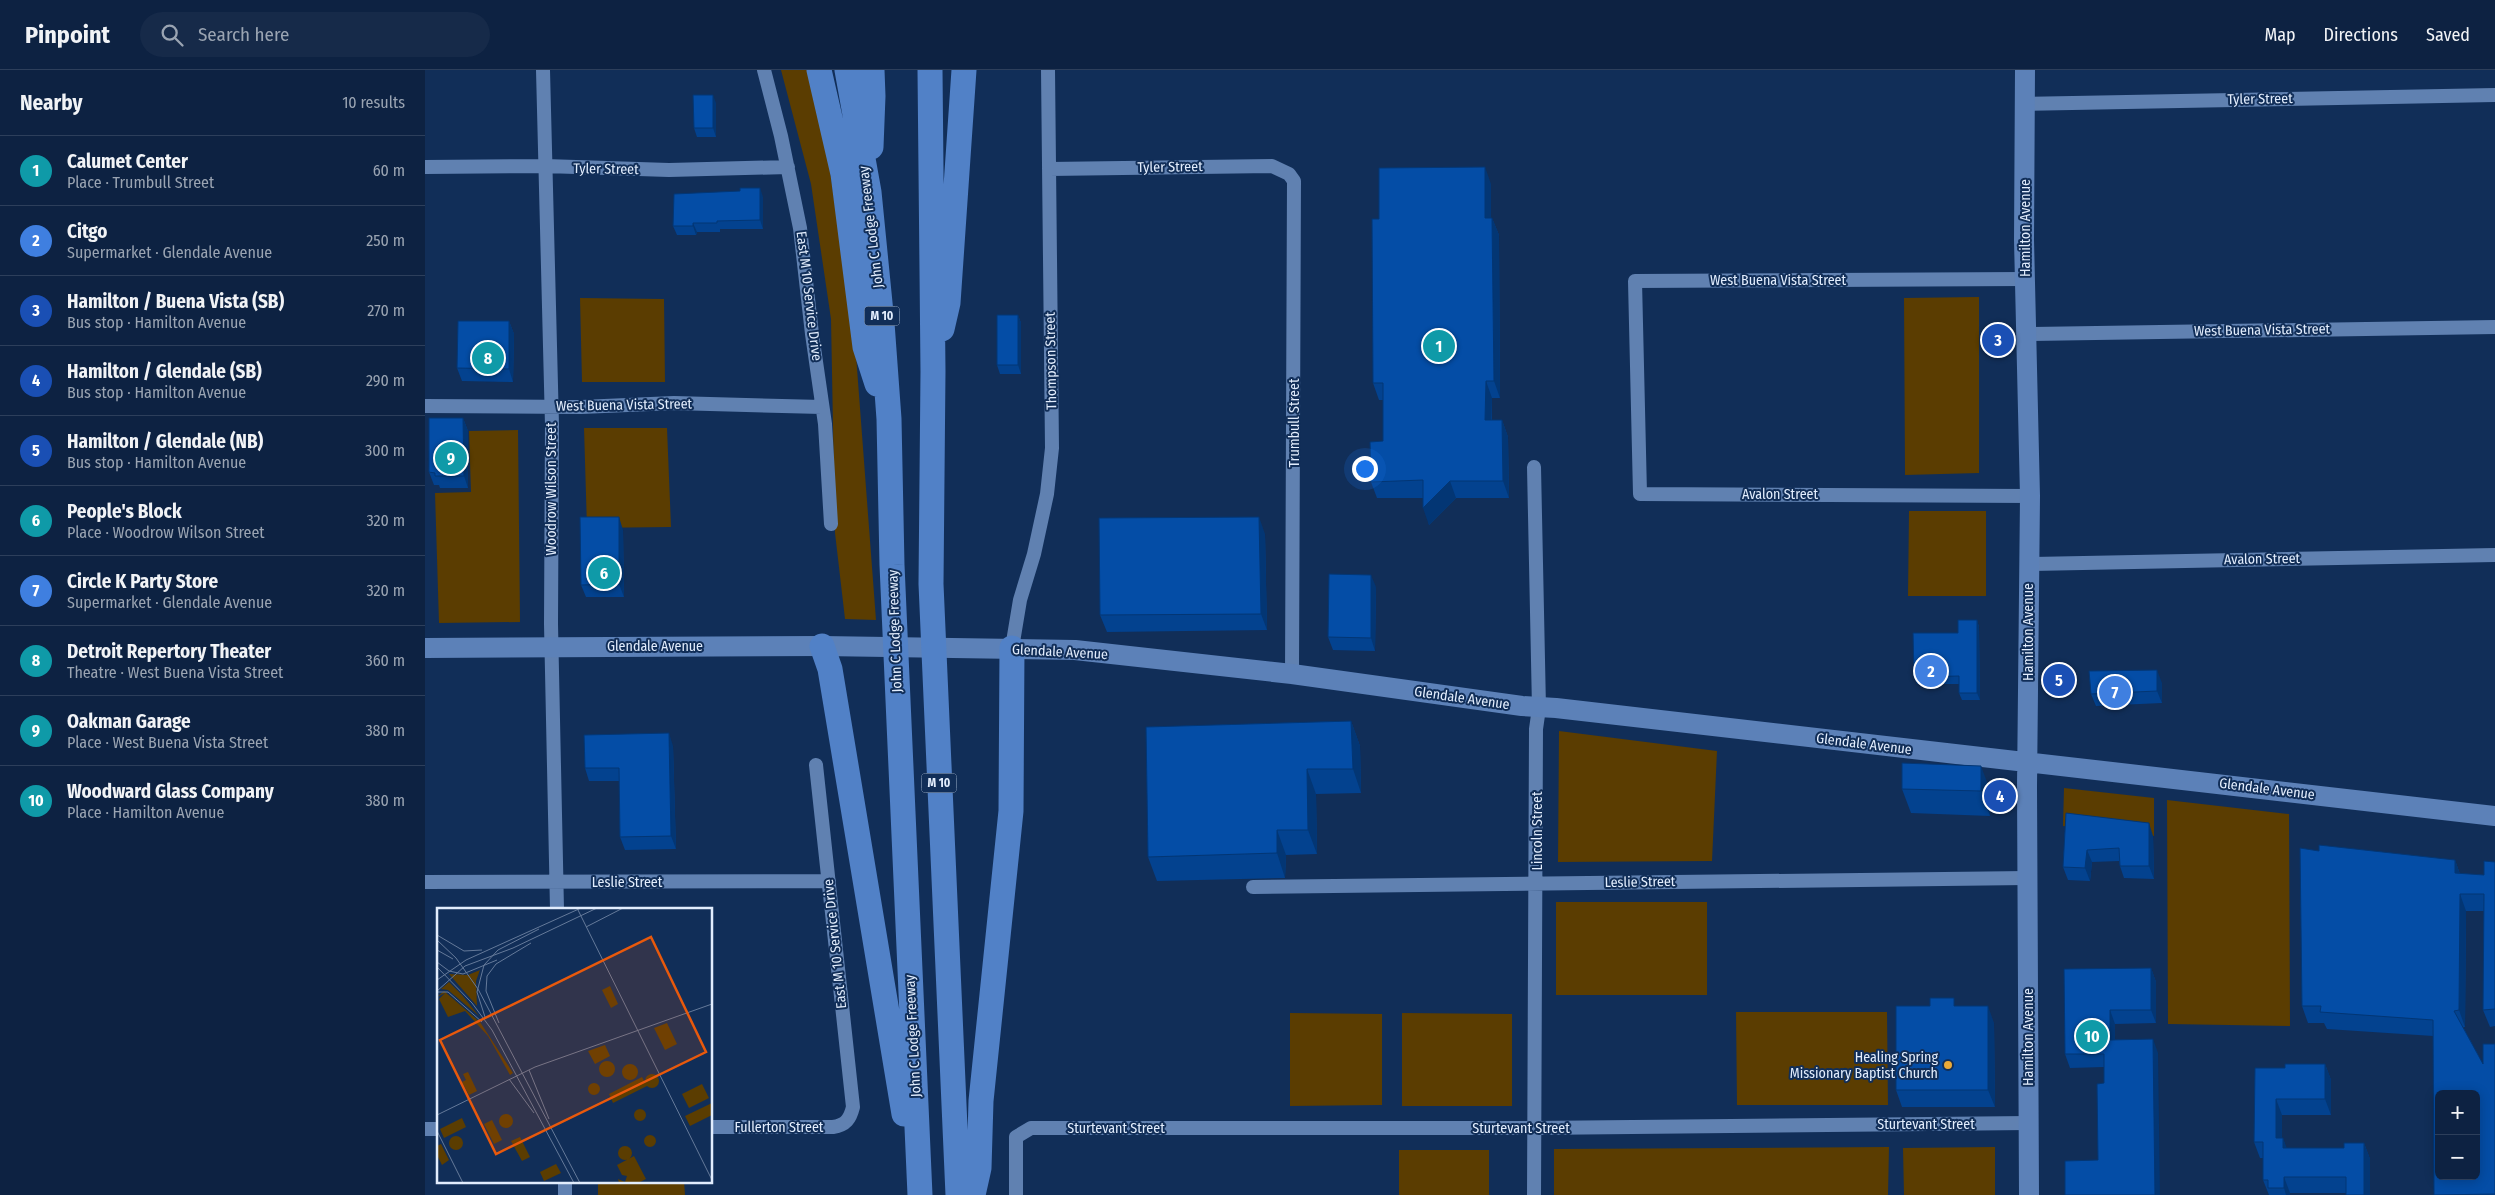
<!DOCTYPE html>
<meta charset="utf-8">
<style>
body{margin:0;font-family:"Fira Sans Condensed",sans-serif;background:#162a49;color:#f1f3f6}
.controls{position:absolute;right:15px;bottom:15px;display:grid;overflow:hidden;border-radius:8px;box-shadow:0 2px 12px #0003}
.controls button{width:45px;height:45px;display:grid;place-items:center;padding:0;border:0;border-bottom:1px solid #2d3f5b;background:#0d2242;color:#f1f3f6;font:25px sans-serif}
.you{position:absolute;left:939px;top:398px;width:18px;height:18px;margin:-12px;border:4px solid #fff;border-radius:50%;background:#1a73e8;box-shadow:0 0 0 8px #1a73e833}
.badge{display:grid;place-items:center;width:32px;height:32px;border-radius:50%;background:#eaaa38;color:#fff;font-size:16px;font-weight:700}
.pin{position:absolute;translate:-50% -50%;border:2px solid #fff;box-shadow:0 1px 5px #0006}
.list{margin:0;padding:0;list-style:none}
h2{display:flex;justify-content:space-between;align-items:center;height:65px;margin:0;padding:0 20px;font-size:21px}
h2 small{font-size:16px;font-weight:400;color:#9aa4b2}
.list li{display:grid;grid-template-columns:32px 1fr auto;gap:15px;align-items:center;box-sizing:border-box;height:70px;padding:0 20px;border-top:1px solid #2d3f5b}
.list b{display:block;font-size:19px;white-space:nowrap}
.list p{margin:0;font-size:16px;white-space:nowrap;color:#9aa4b2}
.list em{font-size:16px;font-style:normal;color:#9aa4b2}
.icon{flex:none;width:28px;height:28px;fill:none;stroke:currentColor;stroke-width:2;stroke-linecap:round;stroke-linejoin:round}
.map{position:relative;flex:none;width:2070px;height:1125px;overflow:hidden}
header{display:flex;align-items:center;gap:30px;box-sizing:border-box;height:70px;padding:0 25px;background:#0d2242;border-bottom:1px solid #2d3f5b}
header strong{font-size:24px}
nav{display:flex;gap:28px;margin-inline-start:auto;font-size:18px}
.search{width:350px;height:45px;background:#162a49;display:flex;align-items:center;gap:12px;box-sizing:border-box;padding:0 18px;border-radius:28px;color:#9aa4b2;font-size:19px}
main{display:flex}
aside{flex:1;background:#0d2242}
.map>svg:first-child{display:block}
.green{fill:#5b3d01}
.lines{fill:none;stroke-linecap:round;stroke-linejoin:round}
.street{stroke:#6081b1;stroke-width:14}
.secondary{stroke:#5c81b8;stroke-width:20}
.highway{stroke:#5181c7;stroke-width:25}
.wall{fill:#03428f}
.shaded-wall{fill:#033674}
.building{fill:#044da6;stroke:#033674;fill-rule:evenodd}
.poi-dot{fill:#eaaa38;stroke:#112e58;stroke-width:2}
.labels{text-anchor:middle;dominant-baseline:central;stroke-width:4;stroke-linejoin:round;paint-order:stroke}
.shield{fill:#112e58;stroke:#a3b4cc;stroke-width:1}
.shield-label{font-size:12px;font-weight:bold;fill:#e2edfd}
.street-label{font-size:14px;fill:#e2edfd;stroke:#112e58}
.poi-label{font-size:14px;fill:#e2edfd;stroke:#112e58;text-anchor:end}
.inset-road{fill:none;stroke:#657a9a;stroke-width:1}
.view{fill:#e8590c;fill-opacity:0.15;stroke:#e8590c;stroke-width:2.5}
.inset-edge{fill:none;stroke:#e2edfd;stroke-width:2.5}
</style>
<header>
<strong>Pinpoint</strong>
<div class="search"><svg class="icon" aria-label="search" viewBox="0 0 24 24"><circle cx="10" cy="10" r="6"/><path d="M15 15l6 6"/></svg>Search here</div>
<nav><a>Map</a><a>Directions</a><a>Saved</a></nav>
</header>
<main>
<aside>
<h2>Nearby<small>10 results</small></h2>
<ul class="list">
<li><span class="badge" style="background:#0f9aa8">1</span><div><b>Calumet Center</b><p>Place · Trumbull Street</p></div><em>60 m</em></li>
<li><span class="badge" style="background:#3f7fe0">2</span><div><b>Citgo</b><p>Supermarket · Glendale Avenue</p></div><em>250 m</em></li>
<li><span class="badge" style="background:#1a4fb4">3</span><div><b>Hamilton / Buena Vista (SB)</b><p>Bus stop · Hamilton Avenue</p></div><em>270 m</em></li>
<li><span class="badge" style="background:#1a4fb4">4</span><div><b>Hamilton / Glendale (SB)</b><p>Bus stop · Hamilton Avenue</p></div><em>290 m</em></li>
<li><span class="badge" style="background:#1a4fb4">5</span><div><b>Hamilton / Glendale (NB)</b><p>Bus stop · Hamilton Avenue</p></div><em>300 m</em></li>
<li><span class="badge" style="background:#0f9aa8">6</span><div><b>People's Block</b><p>Place · Woodrow Wilson Street</p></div><em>320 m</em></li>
<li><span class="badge" style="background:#3f7fe0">7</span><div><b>Circle K Party Store</b><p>Supermarket · Glendale Avenue</p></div><em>320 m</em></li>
<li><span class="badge" style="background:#0f9aa8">8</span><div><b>Detroit Repertory Theater</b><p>Theatre · West Buena Vista Street</p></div><em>360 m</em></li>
<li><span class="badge" style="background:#0f9aa8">9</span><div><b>Oakman Garage</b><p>Place · West Buena Vista Street</p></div><em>380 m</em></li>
<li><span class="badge" style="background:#0f9aa8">10</span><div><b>Woodward Glass Company</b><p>Place · Hamilton Avenue</p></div><em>380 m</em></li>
</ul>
</aside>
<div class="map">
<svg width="2070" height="1125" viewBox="0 0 2070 1125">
<rect width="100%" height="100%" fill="#112e58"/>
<path class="green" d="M356,0H382L400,65L431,285L451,550L420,549L410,463L406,249L386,114Z
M1554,227V403L1480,405L1479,228Z
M155,228L239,229L240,312H157Z
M159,358H242L246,457L162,458Z
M93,360L95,552L14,553L10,423L46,422L44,361Z
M1484,441H1561V526H1483Z
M1134,661L1292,681L1287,791L1133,792Z
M1639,718L1729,728V766L1638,756Z
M1742,730L1864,744L1865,956L1743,954Z
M1131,832H1282V925H1131Z
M1311,942H1462L1463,1035H1312Z
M865,943L957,944V1035L865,1036Z
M977,943L1087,944V1036H977Z
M1464,1077L1463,1125H1129V1079Z
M1570,1077V1125H1479L1478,1078Z
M974,1080H1064V1125H974Z
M173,1111H259L260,1125H173Z"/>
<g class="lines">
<path class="street" d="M118,0L127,355L126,554L132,839
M339,0L356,66L375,158L387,264L400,354L406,454
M1600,34L2070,25
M0,97L120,96L244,100L363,97
M624,99L847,96L864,104L869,111L867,604
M1600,209L1210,211L1215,424L1605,426
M1603,264L2070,257
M0,336L156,337L249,333L397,337
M1603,494L2070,485
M587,578L595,530L609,484L622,424L627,378L623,0
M0,812L404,811
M828,817L1602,808
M286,1057H408C421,1055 425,1049 428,1037L391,695
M0,1059H14
M140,1111V1125
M591,1125V1067L606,1058H1109L1604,1053
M1109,1125L1111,659L1114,638L1109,397"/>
<path class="secondary" d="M1600,0L1599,170L1605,426L1602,717L1604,1125
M0,578L397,576L650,580L867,604L1097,636L1131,638L2070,746"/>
<path class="highway" d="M394,0L418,104L440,277L452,314
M422,0L444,122L457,253L464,349L467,495L495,1125
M505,0L508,301L506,514L533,1125
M446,77L448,26L447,0
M517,259L523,233L539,0
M397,576L405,599L479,1044
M548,1125L554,1098L556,1031L586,741L587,578"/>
</g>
<path class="wall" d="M291,33V67H272L269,58Z
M1066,114V148H1067L1074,165L1075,328H1067V350H1077L1083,367L1084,428H1031L1004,455L998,428H952L946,412L958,371V330H954L948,313L954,149Z
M338,127V159H295V162H272L271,165H252L248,156Z
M593,245L596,253V304H575L572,295Z
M84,251L89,264L88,312L37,311L32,298Z
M38,348L43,361V418H15L14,415H9L4,402Z
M198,460L199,527H161L156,515Z
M840,464L842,560L682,562L675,545Z
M951,517L950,581L908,580L903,567Z
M1552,550L1554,557L1555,630H1537L1534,623V614H1492L1489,607L1533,563Z
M1737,613V633L1671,636L1666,624Z
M926,651L935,676L936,723L891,724L892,784L861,785L860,808L732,811L723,787Z
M248,676L251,779L200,780L195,767L194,711H164L160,698Z
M1477,719L1565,720V746L1486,743Z
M1641,743L1728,766L1729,809L1699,808L1695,796L1694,791L1667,792L1665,811L1643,810L1638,797Z
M1894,781L2030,790L2035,804L2059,805L2070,792V956L2065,957L2058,940L2059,841H2041L2040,957H2038L2058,994L2070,974V1125H2009L2008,966L1902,959L1899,953H1883L1877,936Z
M1726,898L1731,912V953L1690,954V970L1733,983L1673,1090L1679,1013V997L1645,998L1640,984Z
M1505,936H1531L1569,953L1570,1037H1477L1471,1020Z
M1900,994L1906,1010V1045H1857V1068H1858L1861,1078H1919L1939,1073L1945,1089L1921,1123H1865V1125H1844L1838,1110V1088H1835L1829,1072L1860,998Z"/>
<path class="shaded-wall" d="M288,25L291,33V67L288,58Z
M1060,97L1066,114V165L1060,148Z
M335,118L338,127V159L335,150Z
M1067,148L1074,165L1075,328L1069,311Z
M268,153L272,162L271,165L268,156Z
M593,245L596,253V304L593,295Z
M84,251L89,264L88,312L84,299Z
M1061,311L1067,328L1066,367L1060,350Z
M38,348L43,361V418L39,406Z
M1077,350L1083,367L1084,428L1078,411Z
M1025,411L1031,428L1004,455L998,438Z
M194,447L198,460L199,527L194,514Z
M834,447L840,464L842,560L836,544Z
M946,505L951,517L950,581L946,568Z
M1552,550L1554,557L1555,630L1552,623Z
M1732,600L1737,613V633L1732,621Z
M926,651L935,676L936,723L928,699Z
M244,663L248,676L251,779L246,766Z
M1556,696L1565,720V746L1556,721Z
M882,699L891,724L892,784L883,760Z
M1724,753L1728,766L1729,809L1724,796Z
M852,760L861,785L860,808L852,783Z
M1662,780L1667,792L1665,811L1660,798Z
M2030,790L2036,807L2030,803Z
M2035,824L2041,841L2040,957L2034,940Z
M1726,898L1731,912V953L1726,940Z
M1563,936L1569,953L1570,1037L1563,1020Z
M1685,940L1690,954V983L1685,970Z
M1728,969L1733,983L1735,1125H1730Z
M1900,994L1906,1010V1045L1900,1029Z
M1851,1029L1857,1045V1084L1851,1068Z
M1858,1068L1864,1084L1858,1078Z
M1939,1073L1945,1089V1125H1939Z
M1859,1107L1865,1123V1125H1861L1859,1118Z"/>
<path class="building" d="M268,25H288V58H269Z
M1060,97V148H1067L1069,311H1061L1060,350H1077L1078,411H1025L998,438V410L946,412L945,372L958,371V313H948L947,149H954V98Z
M315,118H335V150L292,151V153H268V156H248L249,124L315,121Z
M572,245H593V295H572Z
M33,251H84V299L32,298Z
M4,348H38L39,406H10V403L4,402Z
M155,447H194V514L156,515Z
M834,447L836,544L675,545L674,448Z
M904,504L946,505V568L903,567Z
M1533,550H1552V623H1534V606L1489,607L1488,563H1533Z
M1732,600V621L1666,624L1664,601Z
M926,651L928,699H882L883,760H852V783L723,787L721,657Z
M244,663L246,766L195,767L194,698H160L159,665Z
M1477,693L1556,696V721L1477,719Z
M1641,743L1724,753V796H1695L1694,778L1662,780L1660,798L1638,797Z
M1894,775L2030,790V803L2059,805V791L2070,792V939L2058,940L2059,824H2035L2034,940L2029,941L2058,994V974H2070V1124L2009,1125L2008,950L1895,942L1896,936H1877L1875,778L1894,781ZM2014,1024H2051V1106H2014Z
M1726,898V940H1685V970L1728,969L1730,1125H1640V1091L1673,1090L1672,1014L1679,1013V984H1640L1639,899Z
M1505,928H1529V936H1563V1020H1471V936H1505Z
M1860,994H1900V1029H1851V1068H1858V1078H1919V1073H1939V1125H1921V1107H1859V1118H1843V1110H1838V1072H1829L1830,998H1860Z"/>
<circle class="poi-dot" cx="1523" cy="995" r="5"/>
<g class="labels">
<g class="shield">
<rect x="439.5" y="236.5" width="35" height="19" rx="4"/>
<rect x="496.5" y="703.5" width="35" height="19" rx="4"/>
</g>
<g class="shield-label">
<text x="457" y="246">M 10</text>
<text x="514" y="713">M 10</text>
</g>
<g class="street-label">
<text transform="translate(1835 29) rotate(-1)">Tyler Street</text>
<text transform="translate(745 97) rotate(-1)">Tyler Street</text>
<text transform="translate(181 99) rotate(1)">Tyler Street</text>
<text transform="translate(446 157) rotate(-97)">John C Lodge Freeway</text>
<text transform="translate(1600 158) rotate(-90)">Hamilton Avenue</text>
<text x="1353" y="210">West Buena Vista Street</text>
<text transform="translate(384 226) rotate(83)">East M 10 Service Drive</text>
<text transform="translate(1837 260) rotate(-1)">West Buena Vista Street</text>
<text transform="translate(626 291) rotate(-91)">Thompson Street</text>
<text transform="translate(199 335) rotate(-1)">West Buena Vista Street</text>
<text transform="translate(869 353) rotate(-90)">Trumbull Street</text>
<text transform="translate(126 419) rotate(-90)">Woodrow Wilson Street</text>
<text x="1355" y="424">Avalon Street</text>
<text transform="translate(1837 489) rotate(-1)">Avalon Street</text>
<text transform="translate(470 561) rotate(-92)">John C Lodge Freeway</text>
<text transform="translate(1603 562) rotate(-90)">Hamilton Avenue</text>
<text x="230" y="576">Glendale Avenue</text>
<text transform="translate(635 582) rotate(3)">Glendale Avenue</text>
<text transform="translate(1037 628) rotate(8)">Glendale Avenue</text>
<text transform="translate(1439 674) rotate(7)">Glendale Avenue</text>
<text transform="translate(1842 719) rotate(7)">Glendale Avenue</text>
<text transform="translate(1112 761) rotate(-90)">Lincoln Street</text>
<text x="202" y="812">Leslie Street</text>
<text transform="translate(1215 812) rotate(-1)">Leslie Street</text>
<text transform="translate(410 874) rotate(-96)">East M 10 Service Drive</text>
<text transform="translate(488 966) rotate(-93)">John C Lodge Freeway</text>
<text transform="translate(1603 967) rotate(-90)">Hamilton Avenue</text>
<text x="1501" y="1054">Sturtevant Street</text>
<text x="354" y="1057">Fullerton Street</text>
<text x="691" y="1058">Sturtevant Street</text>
<text x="1096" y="1058">Sturtevant Street</text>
</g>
<g class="poi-label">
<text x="1513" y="987">Healing Spring<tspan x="1513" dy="16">Missionary Baptist Church</tspan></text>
</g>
</g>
<g transform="translate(12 838)">
<rect width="275" height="275" fill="#112e58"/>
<path d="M43,62L39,73L40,98L12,66L31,67ZM12,74L25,87L42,108L11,82L4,81ZM173,78L181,96L174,100L165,82ZM7,83L43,114L76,165L73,167L51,128L28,103L11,109L2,91L8,85L0,89ZM230,115L240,136L228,142L217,120ZM168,137L173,148L158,156L151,143ZM162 161a8 8 0 1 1 16 0a8 8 0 1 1-16 0ZM185 164a8 8 0 1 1 16 0a8 8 0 1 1-16 0ZM31,164L40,183L32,187L25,174L29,172L26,166ZM208 173a7 7 0 1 1 14 0a7 7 0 1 1-14 0ZM205,169L210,178L176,195L172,186ZM151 181a6 6 0 1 1 12 0a6 6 0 1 1-12 0ZM265,176L272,190L252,200L245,186ZM275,195V207L253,218L248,208ZM197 207a6 6 0 1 1 12 0a6 6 0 1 1-12 0ZM62 213a7 7 0 1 1 14 0a7 7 0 1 1-14 0ZM25,210L29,219L7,230L3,221ZM55,212L65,232L57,236L47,216ZM207 233a6 6 0 1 1 12 0a6 6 0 1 1-12 0ZM12 235a7 7 0 1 1 14 0a7 7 0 1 1-14 0ZM83,229L93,249L85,253L74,233ZM4,236L12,252L5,257L0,247V238ZM181 245a7 7 0 1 1 14 0a7 7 0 1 1-14 0ZM197,248L209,271L201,275H182L181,271L188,274L190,268L185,267L180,257ZM119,256L124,265L107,273L103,264Z" fill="#5b3d01"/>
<path class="inset-road" d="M140,0L275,272M149,19L186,0M0,27L27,43L45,42M0,32L19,50L41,81L143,275M0,42L16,51M0,54L12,63L26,66L60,52M0,59L35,95L55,122L137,275M0,72L29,52L144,0M0,83L28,58L76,40L160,0M0,84H11L45,114M48,109L40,84L47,57L61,42L102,21M62,115L49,83L50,68L59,56L94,35M92,162L112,211M72,171L97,205M0,207L98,159L275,96M0,223L26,275"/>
<path class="view" d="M214,29L269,144L59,246L3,132Z"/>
<rect width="275" height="275" class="inset-edge"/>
</g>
</svg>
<div class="controls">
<button>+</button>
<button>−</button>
</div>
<div class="you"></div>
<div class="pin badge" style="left:1014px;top:276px;background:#0f9aa8">1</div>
<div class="pin badge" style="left:1506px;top:601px;background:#3f7fe0">2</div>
<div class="pin badge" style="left:1573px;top:270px;background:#1a4fb4">3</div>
<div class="pin badge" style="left:1575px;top:726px;background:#1a4fb4">4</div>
<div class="pin badge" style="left:1634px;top:610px;background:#1a4fb4">5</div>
<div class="pin badge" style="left:179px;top:503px;background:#0f9aa8">6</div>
<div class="pin badge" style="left:1690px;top:622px;background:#3f7fe0">7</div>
<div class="pin badge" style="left:63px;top:288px;background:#0f9aa8">8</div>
<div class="pin badge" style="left:26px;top:388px;background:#0f9aa8">9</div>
<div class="pin badge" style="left:1667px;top:966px;background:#0f9aa8">10</div>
</div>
</main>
